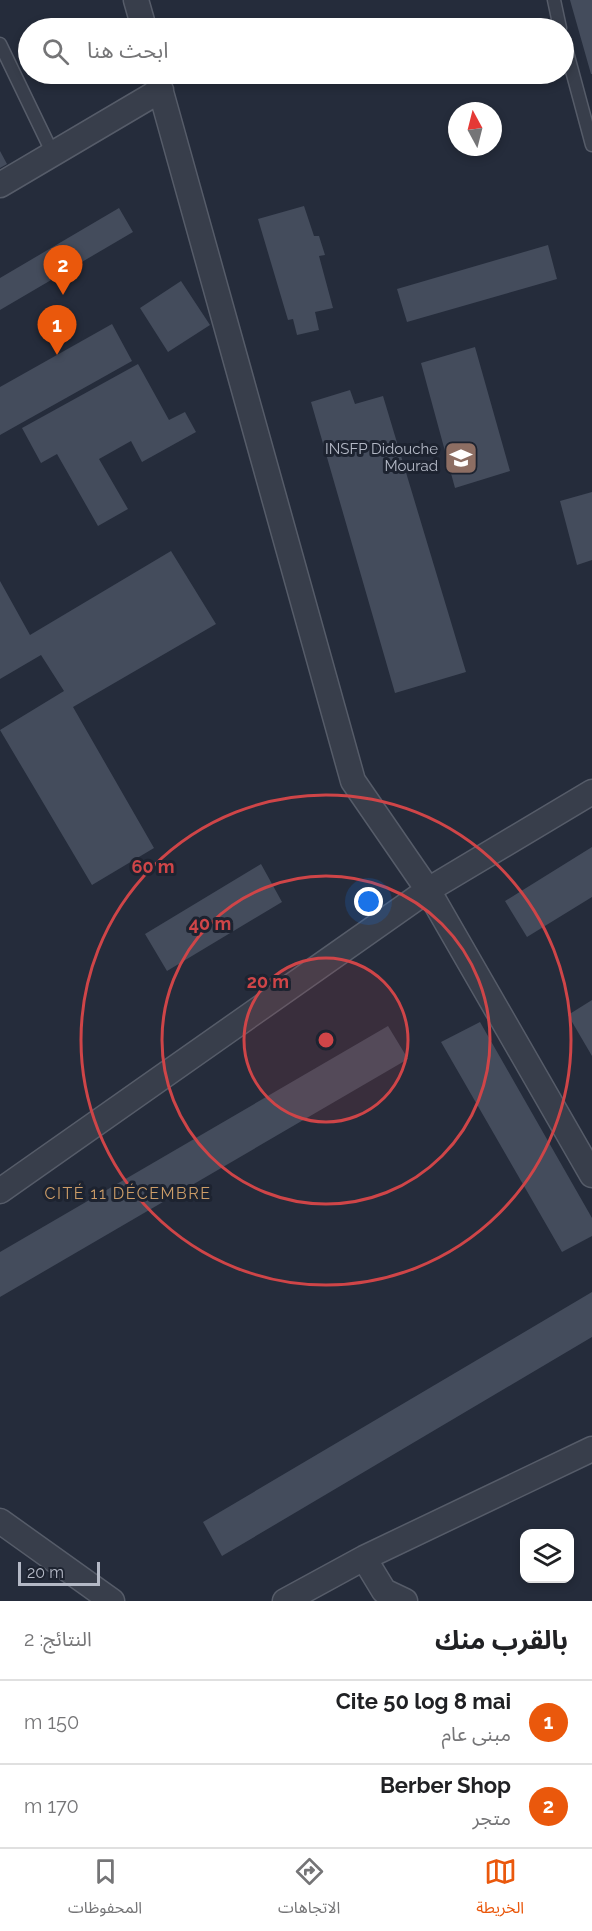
<!DOCTYPE html>
<html lang="ar">
<meta charset="utf-8">
<style>
body{margin:0;font-family:Raleway,"Noto Sans Arabic",sans-serif;background:#f6f6f6;color:#202124;direction:rtl}
.controls{position:absolute;right:18px;bottom:18px;display:grid;overflow:hidden;border-radius:12px;box-shadow:0 3px 9px #0003}
.controls button{width:54px;height:54px;display:grid;place-items:center;padding:0;border:0;border-bottom:2px solid #e0e0e0;background:#fff;color:#202124;font:30px sans-serif}
.compass{position:absolute;left:448px;top:102px;width:54px;height:54px;border-radius:50%;background:#fff;box-shadow:0 3px 9px #0003;rotate:353deg}
.scale{position:absolute;left:18px;bottom:15px;width:82px;box-sizing:border-box;padding-left:6px;border:3px solid #b4b9c6;border-top:0;font-size:16px;line-height:21px;white-space:nowrap;color:#b4b9c6;-webkit-text-stroke:4px #1d2330;paint-order:stroke}
.you{position:absolute;left:369px;top:902px;width:21px;height:21px;margin:-15px;border:4px solid #fff;border-radius:50%;background:#1a73e8;box-shadow:0 0 0 9px #1a73e833}
.badge{display:grid;place-items:center;width:39px;height:39px;border-radius:50%;background:#ea580c;color:#fff;font-size:20px;font-weight:700}
.pin{position:absolute;translate:-50% -50px;filter:drop-shadow(0 2px 3px #0008)}
.pin::after{content:'';position:absolute;top:32px;width:21px;height:18px;background:inherit;clip-path:polygon(0 0,100% 0,50% 100%)}
.list{margin:0;padding:0;list-style:none}
h2{display:flex;justify-content:space-between;align-items:center;height:78px;margin:0;padding:0 24px;font-size:26px}
h2 small{font-size:20px;font-weight:400;color:#757577}
.list li{display:grid;grid-template-columns:39px 1fr auto;gap:18px;align-items:center;box-sizing:border-box;height:84px;padding:0 24px;border-top:2px solid #e0e0e0}
.list b{display:block;font-size:22px;white-space:nowrap}
.list p{margin:0;font-size:20px;white-space:nowrap;color:#757577}
.list em{font-size:20px;font-style:normal;color:#757577}
.icon{flex:none;width:33px;height:33px;fill:none;stroke:currentColor;stroke-width:2;stroke-linecap:round;stroke-linejoin:round}
.map{position:relative;flex:none;width:592px;height:1601px;overflow:hidden;direction:ltr}
.search{position:absolute;background:#fff;box-shadow:0 3px 9px #0003;left:18px;right:18px;top:18px;height:66px;display:flex;align-items:center;gap:15px;box-sizing:border-box;padding:0 21px;border-radius:33px;color:#757577;font-size:22px}
.sheet{height:246px;background:#fff}
nav{display:flex;justify-content:space-around;align-items:center;box-sizing:border-box;height:84px;border-top:2px solid #e0e0e0;background:#fff;font-size:16px;color:#757577}
nav a{display:grid;justify-items:center;gap:3px}
nav .on{color:#ea580c}
.map>svg:first-child{display:block}
.building{fill:#444c5c}
.lines{fill:none;stroke-linecap:round;stroke-linejoin:round}
.service-casing{stroke:#565c69;stroke-width:15}
.minor-casing{stroke:#565c69;stroke-width:27}
.service{stroke:#383e4b;stroke-width:12}
.minor{stroke:#383e4b;stroke-width:24}
.ring{fill:none;stroke:#cf4548;stroke-width:3}
.labels{text-anchor:middle;dominant-baseline:central;stroke-width:6;stroke-linejoin:round;paint-order:stroke}
.poi-label{font-size:15px;fill:#b4b9c6;stroke:#1d2330;text-anchor:end}
.neighbourhood-label{font-size:16px;letter-spacing:1.5px;fill:#cd9d68;stroke:#1d2330}
.centre{fill:#cf4548;stroke:#1d2330;stroke-width:3}
.ring-label{font-size:18px;text-anchor:middle;font-weight:bold;fill:#cf4548;stroke:#1d2330;stroke-width:6;stroke-linejoin:round;paint-order:stroke}
</style>
<div class="map">
<svg width="592" height="1601" viewBox="0 0 592 1601">
<rect width="100%" height="100%" fill="#252c3b"/>
<path class="building" d="M570,0H592V74H591Z
M0,151L7,164L0,168Z
M304,206L314,236H319L325,255L319,256L333,308L315,312L319,330L297,335L293,319L288,320L258,219Z
M119,208L133,232L0,310V278Z
M548,245L557,279L407,322L397,289Z
M181,281L210,325L168,352L140,308Z
M112,324L132,361L0,435V387Z
M475,347L510,471L455,488L421,363Z
M138,364L169,420L185,412L196,432L142,462L131,441L99,459L128,509L98,526L57,454L41,463L22,428Z
M350,390L355,404L383,396L466,672L395,693L311,402Z
M592,492V560L577,565L560,501Z
M171,551L216,624L73,707L154,848L92,885L0,730L64,691L41,655L0,679V581L30,635Z
M592,847V897L527,937L505,901Z
M261,864L282,902L167,971L145,934Z
M592,1000V1056L568,1015Z
M480,1022L592,1218V1236L562,1252L441,1042Z
M388,1026L408,1059L0,1297V1252Z
M592,1292V1337L222,1556L203,1522Z"/>
<g class="lines">
<defs>
<path id="service" d="M554,0L560,28
M564,41L592,145
M0,44L53,154"/>
<path id="minor" d="M136,0L144,28
M156,74L353,781L428,890L592,1175
M0,185L161,90
M0,1191L428,890L592,792
M0,1521L112,1601
M364,1558L384,1591L405,1601
M285,1601L364,1558L592,1449"/>
</defs>
<use href="#service" class="service-casing"/>
<use href="#minor" class="minor-casing"/>
<use href="#service" class="service"/>
<use href="#minor" class="minor"/>
</g>
<circle cx="326" cy="1040" r="82" fill="#cf4548" fill-opacity=".12"/>
<g class="ring">
<circle cx="326" cy="1040" r="82"/>
<circle cx="326" cy="1040" r="164"/>
<circle cx="326" cy="1040" r="245"/>
</g>
<defs>
<symbol id="university-square" viewBox="-11 -11 22 22"><rect x="-9" y="-9" width="18" height="18" rx="4" fill="#8d6e63" stroke="#1d2330"/><path d="M0-5L7-2L0 1L-7-2ZM-4 1L0 2.5L4 1V4Q0 6-4 4Z" fill="#fff"/></symbol>
</defs>
<g fill-rule="evenodd">
<use href="#university-square" x="442" y="439" width="38" height="38"/>
</g>
<g class="labels">
<g class="poi-label">
<text x="438" y="449">INSFP Didouche<tspan x="438" dy="17">Mourad</tspan></text>
</g>
<g class="neighbourhood-label">
<text x="128" y="1193">CITÉ 11 DÉCEMBRE</text>
</g>
</g>
<circle cx="326" cy="1040" r="9" class="centre"/>
<g class="ring-label">
<text x="153" y="873">60 m</text>
<text x="210" y="930">40 m</text>
<text x="268" y="988">20 m</text>
</g>
</svg>
<div class="controls">
<button><svg class="icon" aria-label="layers" viewBox="0 0 24 24"><path d="M12 4l9 5-9 5-9-5zM3 14l9 5 9-5"/></svg></button>
</div>
<svg class="compass" viewBox="-18 -18 36 36"><path d="M0-13l5 13h-10z" fill="#e53935"/><path d="M0 13l5-13h-10z" fill="#757577"/></svg>
<div class="scale">20 m</div>
<div class="you"></div>
<div class="pin badge" style="left:57px;top:355px">1</div>
<div class="pin badge" style="left:63px;top:295px">2</div>
<div class="search"><svg class="icon" aria-label="search" viewBox="0 0 24 24"><circle cx="10" cy="10" r="6"/><path d="M15 15l6 6"/></svg>ابحث هنا</div>
</div>
<section class="sheet">
<h2>بالقرب منك<small>النتائج: 2</small></h2>
<ul class="list">
<li><span class="badge">1</span><div><b>Cite 50 log 8 mai</b><p>مبنى عام</p></div><em>150 m</em></li>
<li><span class="badge">2</span><div><b>Berber Shop</b><p>متجر</p></div><em>170 m</em></li>
</ul>
</section>
<nav>
<a class="on"><svg class="icon" aria-label="map" viewBox="0 0 24 24"><path d="M3 6l6-2 6 2 6-2v14l-6 2-6-2-6 2zM9 4v14M15 6v14"/></svg>الخريطة</a>
<a><svg class="icon" aria-label="directions" viewBox="0 0 24 24"><path d="M12 3l9 9-9 9-9-9zM9 14v-3h6M13 9l2 2-2 2"/></svg>الاتجاهات</a>
<a><svg class="icon" aria-label="saved" viewBox="0 0 24 24"><path d="M7 4h10v16l-5-4-5 4z"/></svg>المحفوظات</a>
</nav>
